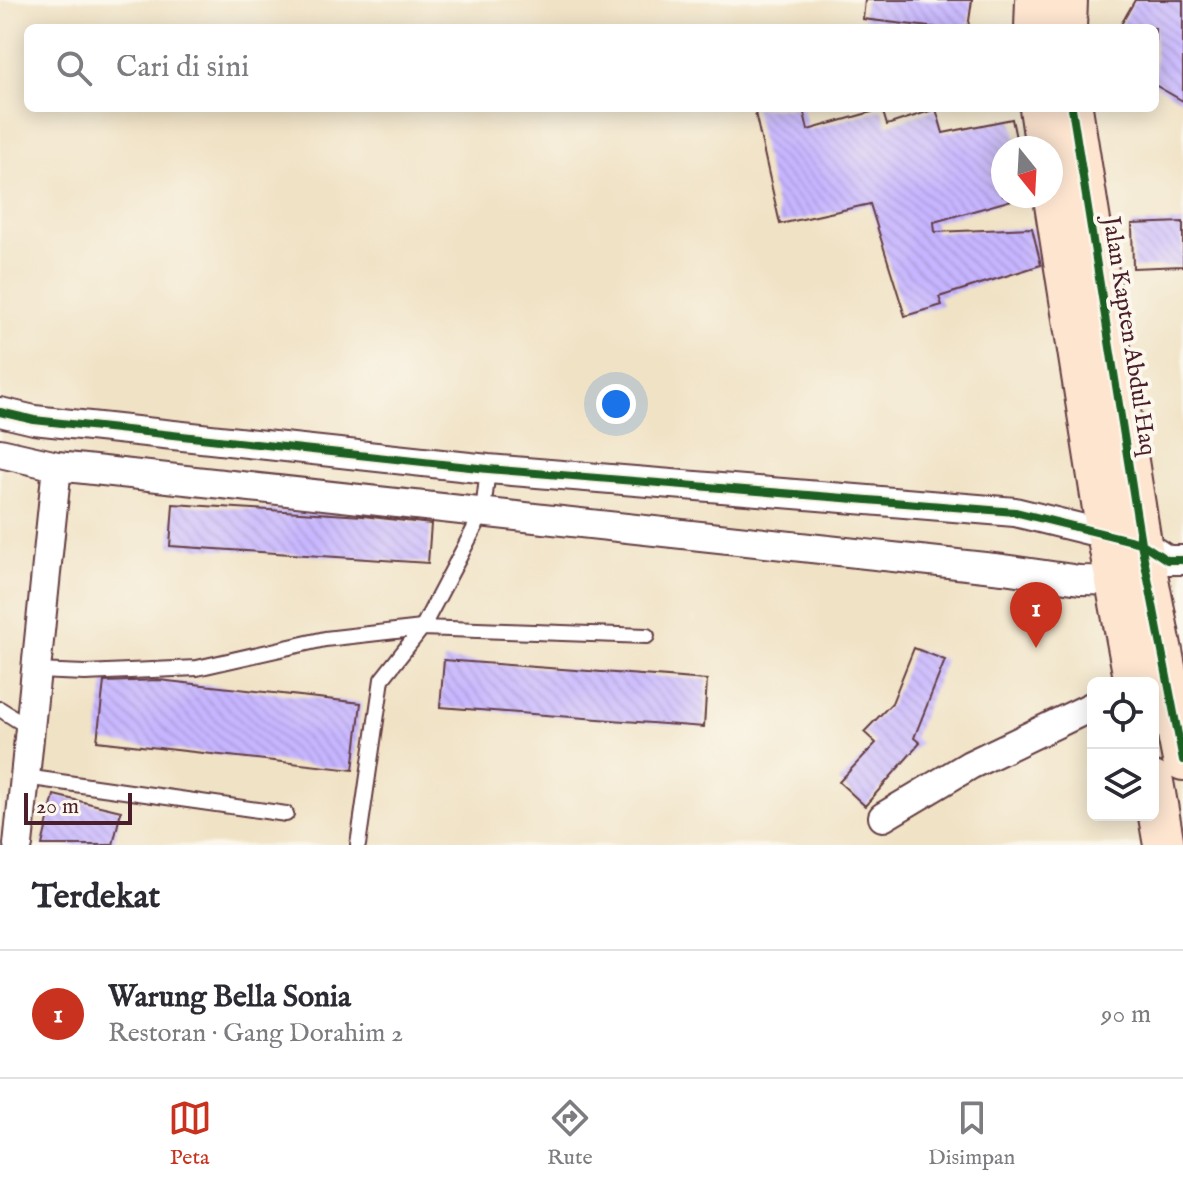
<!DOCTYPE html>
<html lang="id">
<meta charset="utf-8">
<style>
body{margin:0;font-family:"IM FELL English",serif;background:#f7f7f7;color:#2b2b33}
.controls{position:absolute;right:24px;bottom:24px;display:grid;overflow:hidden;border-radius:12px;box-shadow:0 4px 20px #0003}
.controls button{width:72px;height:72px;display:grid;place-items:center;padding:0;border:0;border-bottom:2px solid #e1e1e2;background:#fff;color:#2b2b33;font:40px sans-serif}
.compass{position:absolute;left:991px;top:136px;width:72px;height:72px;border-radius:50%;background:#fff;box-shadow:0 4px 20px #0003;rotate:162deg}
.scale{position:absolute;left:24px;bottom:20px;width:108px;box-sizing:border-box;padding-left:8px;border:4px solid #4a1f2b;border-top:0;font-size:22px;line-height:28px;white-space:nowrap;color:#4a1f2b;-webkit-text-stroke:6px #fbf7ec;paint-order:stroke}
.you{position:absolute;left:616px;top:404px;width:28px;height:28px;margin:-20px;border:6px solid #fff;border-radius:50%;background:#1a73e8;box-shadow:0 0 0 12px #1a73e833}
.badge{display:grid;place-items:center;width:52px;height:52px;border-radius:50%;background:#c8321e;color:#fff;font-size:26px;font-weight:700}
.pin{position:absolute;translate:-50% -66px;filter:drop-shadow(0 2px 4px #0008)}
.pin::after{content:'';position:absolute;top:42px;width:28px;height:24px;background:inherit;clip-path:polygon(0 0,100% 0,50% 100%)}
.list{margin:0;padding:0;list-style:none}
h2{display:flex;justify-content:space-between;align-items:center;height:104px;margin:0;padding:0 32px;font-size:34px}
h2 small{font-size:26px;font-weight:400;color:#7c7c81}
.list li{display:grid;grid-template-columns:52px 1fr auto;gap:24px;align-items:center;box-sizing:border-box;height:128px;padding:0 32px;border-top:2px solid #e1e1e2}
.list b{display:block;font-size:30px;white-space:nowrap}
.list p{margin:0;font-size:26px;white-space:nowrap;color:#7c7c81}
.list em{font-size:26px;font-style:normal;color:#7c7c81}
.icon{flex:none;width:44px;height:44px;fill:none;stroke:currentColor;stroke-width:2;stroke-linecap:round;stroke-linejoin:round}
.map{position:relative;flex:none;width:1183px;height:845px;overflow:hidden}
.search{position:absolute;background:#fff;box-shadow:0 4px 20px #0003;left:24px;right:24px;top:24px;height:88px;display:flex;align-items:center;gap:20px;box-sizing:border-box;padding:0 28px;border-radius:12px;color:#7c7c81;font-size:30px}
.sheet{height:232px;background:#fff}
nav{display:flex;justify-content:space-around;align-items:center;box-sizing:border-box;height:112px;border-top:2px solid #e1e1e2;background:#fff;font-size:22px;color:#7c7c81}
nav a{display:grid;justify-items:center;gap:4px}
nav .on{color:#c8321e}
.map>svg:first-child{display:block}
.building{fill:url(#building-back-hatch)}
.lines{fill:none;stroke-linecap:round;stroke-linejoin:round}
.lane-casing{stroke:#633c42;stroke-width:18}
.street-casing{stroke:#633c42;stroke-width:32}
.secondary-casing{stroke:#633c42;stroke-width:44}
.lane{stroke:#fff;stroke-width:14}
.street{stroke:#fff;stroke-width:28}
.secondary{stroke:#fde5d0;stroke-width:40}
.cycleway-casing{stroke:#fbf7ec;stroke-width:13}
.cycleway{stroke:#1b5e20;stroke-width:8}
.labels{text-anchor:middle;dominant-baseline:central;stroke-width:8;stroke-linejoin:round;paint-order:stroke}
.street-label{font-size:24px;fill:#4a1f2b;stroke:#fbf7ec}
</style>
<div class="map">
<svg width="1183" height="845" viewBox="0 0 1183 845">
<defs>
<pattern id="building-back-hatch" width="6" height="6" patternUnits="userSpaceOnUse" patternTransform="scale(2)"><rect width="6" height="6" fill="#c6b5ff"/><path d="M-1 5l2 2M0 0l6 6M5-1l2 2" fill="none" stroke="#ac9bdb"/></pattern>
</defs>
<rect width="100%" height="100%" fill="#fbf7ec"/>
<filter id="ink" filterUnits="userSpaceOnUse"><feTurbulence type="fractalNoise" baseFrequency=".0125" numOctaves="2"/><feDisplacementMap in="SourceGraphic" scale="16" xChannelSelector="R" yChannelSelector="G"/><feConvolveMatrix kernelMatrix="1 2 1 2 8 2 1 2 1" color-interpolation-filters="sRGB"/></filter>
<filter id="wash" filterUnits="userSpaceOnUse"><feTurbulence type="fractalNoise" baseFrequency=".006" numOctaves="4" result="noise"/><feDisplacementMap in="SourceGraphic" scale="32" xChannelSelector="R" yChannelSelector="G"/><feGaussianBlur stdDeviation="1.8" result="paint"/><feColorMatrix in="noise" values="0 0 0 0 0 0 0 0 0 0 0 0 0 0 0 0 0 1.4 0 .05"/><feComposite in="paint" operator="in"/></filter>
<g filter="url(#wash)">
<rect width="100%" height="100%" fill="#f0e2c5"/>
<g id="blocks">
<path class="building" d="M865,0H972L968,28H938L863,19Z
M1135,0H1183V101L1155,85V28H1119Z
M754,108H803L808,130L882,109L887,125L936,109L943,133L1012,119L1018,148H1003V196H1026L934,222L935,232L1032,228L1041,265L939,297L942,305L905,316L870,204L780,224Z
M1183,222V266L1133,268L1132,224Z
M173,504L363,516L431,524L428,563L170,546Z
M914,648L945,660L914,738L920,743L865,806L839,782L876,743L864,732L892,703Z
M444,660L707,680L704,727L440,707Z
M159,680L361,703L353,770L97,741L104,682Z
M54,795L121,811L113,845H42Z"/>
</g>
</g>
<g filter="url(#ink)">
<use href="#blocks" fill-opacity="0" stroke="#633c42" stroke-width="2"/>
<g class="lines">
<defs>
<path id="lane" d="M36,671L85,673L197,668L325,639L422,628L483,512L488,469
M0,709L30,728
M25,777L286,814
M358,845L382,679L422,628L647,636"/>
<path id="street" d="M0,412L34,420L488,469L1015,512L1141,543L1167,560H1183
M0,453L57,466L1003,569L1080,580L1131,581
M883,817L970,765L1093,706
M18,845L57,466"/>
<path id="secondary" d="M1035,28L1036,0
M1066,28L1067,0
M1040,108L1046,148
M1072,108L1141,543L1183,760
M1051,179L1107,534L1135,683
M1153,782L1164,845"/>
</defs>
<use href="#lane" class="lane-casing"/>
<use href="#street" class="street-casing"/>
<use href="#secondary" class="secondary-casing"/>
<use href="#lane" class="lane"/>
<use href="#street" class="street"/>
<use href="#secondary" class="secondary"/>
<defs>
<path id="cycleway" d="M1072,108L1141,543L1183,760
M0,412L34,420L488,469L1015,512L1141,543L1167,560H1183"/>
</defs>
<use href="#cycleway" class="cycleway-casing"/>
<use href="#cycleway" class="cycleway"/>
</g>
</g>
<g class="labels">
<g class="street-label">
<text transform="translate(1129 336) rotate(81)">Jalan Kapten Abdul Haq</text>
</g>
</g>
</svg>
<div class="controls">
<button><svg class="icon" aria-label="locate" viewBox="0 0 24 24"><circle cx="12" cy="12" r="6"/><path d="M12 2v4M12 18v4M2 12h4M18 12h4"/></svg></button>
<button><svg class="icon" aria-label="layers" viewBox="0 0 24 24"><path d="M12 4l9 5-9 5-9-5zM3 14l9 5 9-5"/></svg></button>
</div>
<svg class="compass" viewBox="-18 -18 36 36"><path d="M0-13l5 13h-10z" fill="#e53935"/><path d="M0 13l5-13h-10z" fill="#7c7c81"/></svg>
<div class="scale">20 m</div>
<div class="you"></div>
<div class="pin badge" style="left:1036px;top:648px">1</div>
<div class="search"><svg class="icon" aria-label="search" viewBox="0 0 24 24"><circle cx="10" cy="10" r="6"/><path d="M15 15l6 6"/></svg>Cari di sini</div>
</div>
<section class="sheet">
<h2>Terdekat<small></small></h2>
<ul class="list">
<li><span class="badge">1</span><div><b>Warung Bella Sonia</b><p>Restoran · Gang Dorahim 2</p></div><em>90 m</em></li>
</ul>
</section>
<nav>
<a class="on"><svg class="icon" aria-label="map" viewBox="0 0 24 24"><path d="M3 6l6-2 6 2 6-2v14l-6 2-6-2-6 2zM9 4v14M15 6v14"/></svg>Peta</a>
<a><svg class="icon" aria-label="directions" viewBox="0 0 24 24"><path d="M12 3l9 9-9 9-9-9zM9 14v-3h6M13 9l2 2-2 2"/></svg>Rute</a>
<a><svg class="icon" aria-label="saved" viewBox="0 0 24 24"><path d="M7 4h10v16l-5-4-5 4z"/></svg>Disimpan</a>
</nav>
